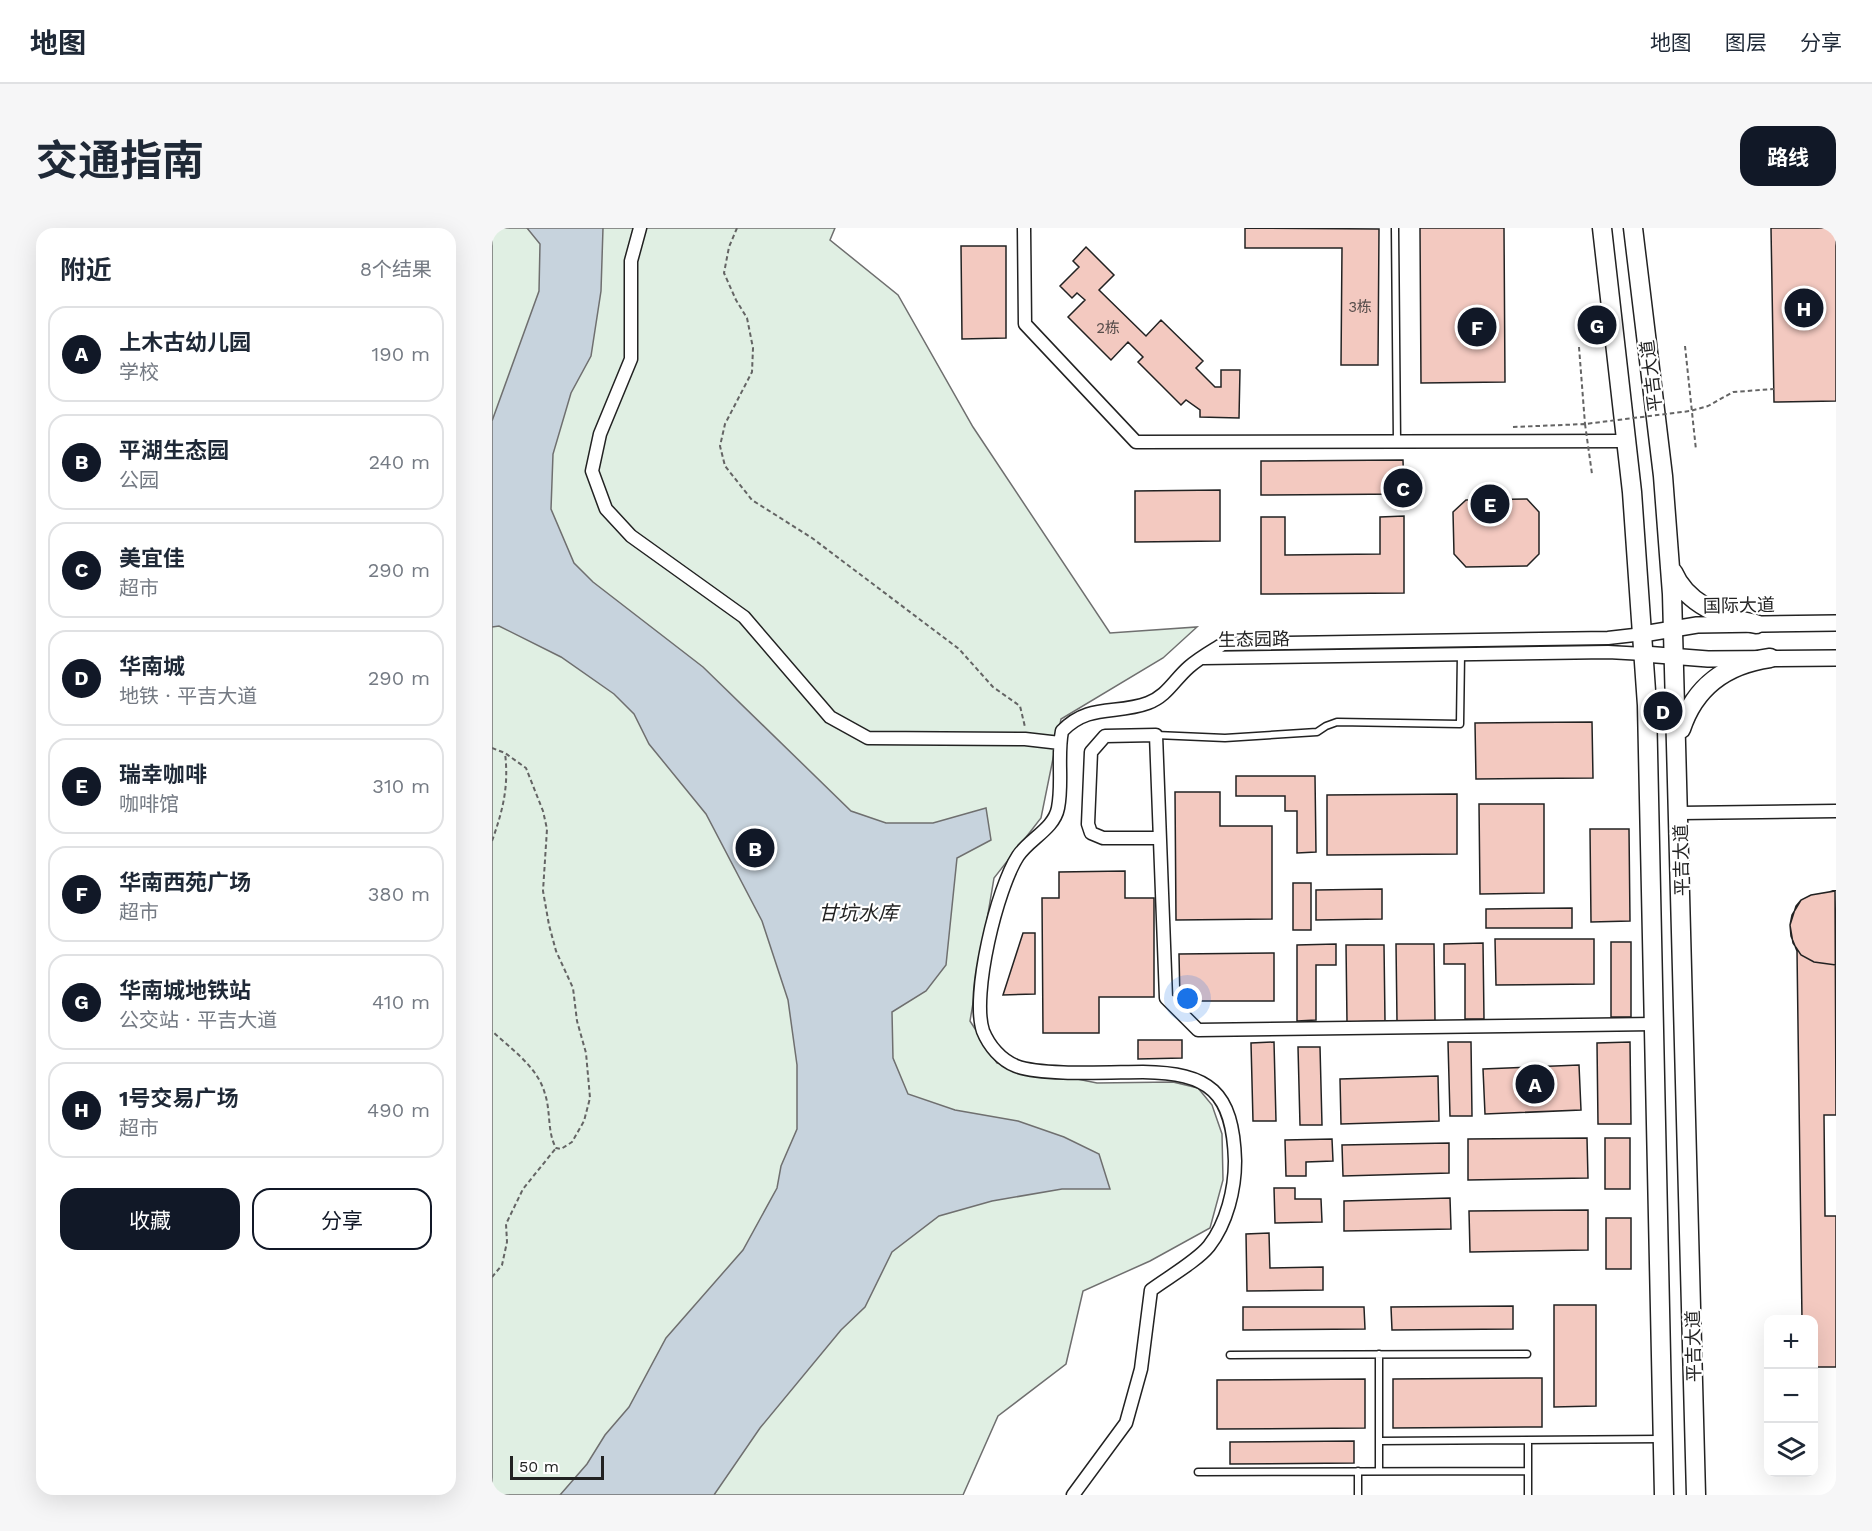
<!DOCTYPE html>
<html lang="zh">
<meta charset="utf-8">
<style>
body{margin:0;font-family:"Work Sans","Noto Sans SC",sans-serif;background:#f6f6f7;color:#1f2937}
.controls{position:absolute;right:18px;bottom:18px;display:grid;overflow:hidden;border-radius:12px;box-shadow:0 6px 24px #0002}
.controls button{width:54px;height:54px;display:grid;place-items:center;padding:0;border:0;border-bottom:2px solid #e0e1e3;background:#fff;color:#1f2937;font:30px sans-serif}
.scale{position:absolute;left:18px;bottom:15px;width:94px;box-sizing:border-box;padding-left:6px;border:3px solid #222;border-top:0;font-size:16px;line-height:21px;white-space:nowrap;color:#222;-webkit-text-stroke:4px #fff;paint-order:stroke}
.you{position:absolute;left:696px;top:771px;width:21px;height:21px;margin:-15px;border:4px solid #fff;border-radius:50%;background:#1a73e8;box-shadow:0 0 0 9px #1a73e833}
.badge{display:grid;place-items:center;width:39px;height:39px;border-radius:50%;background:#111827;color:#fff;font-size:20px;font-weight:700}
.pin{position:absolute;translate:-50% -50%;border:3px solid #fff;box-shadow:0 2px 6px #0006}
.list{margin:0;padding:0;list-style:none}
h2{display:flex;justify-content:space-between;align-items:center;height:78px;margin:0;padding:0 24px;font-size:26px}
h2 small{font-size:20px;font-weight:400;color:#747a83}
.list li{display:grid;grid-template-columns:39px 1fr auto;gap:18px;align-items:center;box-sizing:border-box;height:96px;margin:0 12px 12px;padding:0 12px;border:2px solid #e0e1e3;border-radius:18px}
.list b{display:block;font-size:22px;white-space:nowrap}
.list p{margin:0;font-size:20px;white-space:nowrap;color:#747a83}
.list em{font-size:20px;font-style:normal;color:#747a83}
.actions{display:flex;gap:12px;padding:18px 24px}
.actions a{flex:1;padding:14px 0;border:2px solid #111827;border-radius:18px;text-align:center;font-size:21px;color:#111827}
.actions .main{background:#111827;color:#fff}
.icon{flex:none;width:33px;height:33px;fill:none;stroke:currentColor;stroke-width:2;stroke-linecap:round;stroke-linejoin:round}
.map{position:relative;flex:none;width:1344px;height:1267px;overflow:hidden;border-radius:18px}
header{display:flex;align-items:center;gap:36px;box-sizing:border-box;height:84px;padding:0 30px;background:#fff;border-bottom:2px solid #e0e1e3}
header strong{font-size:28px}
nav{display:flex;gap:33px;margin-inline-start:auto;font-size:21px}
.intro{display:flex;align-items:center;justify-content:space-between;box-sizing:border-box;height:144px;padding:0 36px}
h1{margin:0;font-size:42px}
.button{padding:15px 27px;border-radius:18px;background:#111827;color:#fff;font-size:21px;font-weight:700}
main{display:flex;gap:36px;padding:0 36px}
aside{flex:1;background:#fff;border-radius:18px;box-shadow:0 6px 24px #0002}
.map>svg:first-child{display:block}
.green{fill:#e0efe3;stroke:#6f6f6f;stroke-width:1.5}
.water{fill:#c7d3dd;stroke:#6f6f6f;stroke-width:1.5}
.building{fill:#f3c9c0;stroke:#222;stroke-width:1.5}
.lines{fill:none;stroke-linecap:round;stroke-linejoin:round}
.service-casing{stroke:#222;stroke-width:9}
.minor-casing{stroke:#222;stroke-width:15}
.tertiary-casing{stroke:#222;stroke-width:18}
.primary-casing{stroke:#222;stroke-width:21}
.path{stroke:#646464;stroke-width:2;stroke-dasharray:4.5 3;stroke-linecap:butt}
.service{stroke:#fff;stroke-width:6}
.minor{stroke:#fff;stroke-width:12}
.tertiary{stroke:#fff;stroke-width:15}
.primary{stroke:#fff;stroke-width:18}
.path-bridge{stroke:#646464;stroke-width:2;stroke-dasharray:4.5 3;stroke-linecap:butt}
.labels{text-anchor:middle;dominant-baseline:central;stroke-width:4.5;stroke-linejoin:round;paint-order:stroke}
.number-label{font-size:15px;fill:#564c4a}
.street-label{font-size:18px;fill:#222;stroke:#fff}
.water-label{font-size:20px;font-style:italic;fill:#222;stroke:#fff}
</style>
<header>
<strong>地图</strong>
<nav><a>地图</a><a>图层</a><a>分享</a></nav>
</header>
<div class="intro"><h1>交通指南</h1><a class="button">路线</a></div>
<main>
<aside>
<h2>附近<small>8个结果</small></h2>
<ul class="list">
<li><span class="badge">A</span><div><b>上木古幼儿园</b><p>学校</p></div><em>190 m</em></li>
<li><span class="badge">B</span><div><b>平湖生态园</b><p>公园</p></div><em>240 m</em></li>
<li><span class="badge">C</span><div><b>美宜佳</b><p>超市</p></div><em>290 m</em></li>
<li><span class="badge">D</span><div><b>华南城</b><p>地铁 · 平吉大道</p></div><em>290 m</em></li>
<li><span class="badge">E</span><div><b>瑞幸咖啡</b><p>咖啡馆</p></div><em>310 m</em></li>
<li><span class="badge">F</span><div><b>华南西苑广场</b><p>超市</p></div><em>380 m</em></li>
<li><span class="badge">G</span><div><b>华南城地铁站</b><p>公交站 · 平吉大道</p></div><em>410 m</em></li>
<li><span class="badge">H</span><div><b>1号交易广场</b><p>超市</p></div><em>490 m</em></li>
</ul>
<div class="actions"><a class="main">收藏</a><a>分享</a></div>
</aside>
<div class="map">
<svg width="1344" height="1267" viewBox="0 0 1344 1267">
<rect width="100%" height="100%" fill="#fff"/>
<path class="green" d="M0,0H343L338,12L406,67L481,199L618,405L705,399L671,430L569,491L549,590L502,650L478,793L505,835L605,855L681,854L706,860L720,877L730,906L731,952L718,1000L658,1033L591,1063L574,1136L506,1188L471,1267H0Z"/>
<path class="water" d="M35,0H111L109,63L99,128L79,165L61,226L59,281L82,335L101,354L211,439L359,583L394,595H441L494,580L499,612L465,630L454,737L434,763L400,784L401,830L416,866L463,882L526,893L572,909L607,926L618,961H570L500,973L447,988L400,1024L373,1079L349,1102L268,1200L222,1267H68L95,1236L113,1207L137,1179L174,1110L251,1022L285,960L289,938L305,901V837L296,772L270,693L214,586L157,516L142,486L122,466L69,429L7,398L0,399V193L47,63L48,16Z"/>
<path class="building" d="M753,0L887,1L886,137H849L850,20H753Z
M928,0H1012L1013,154L929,155Z
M1279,0H1344V173L1282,174Z
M469,18H514V110L470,111Z
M594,19L622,47L607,62L654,108L669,92L711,133L704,140L723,159H729V142H748L747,190L708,189V182L694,172L689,177L646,134L651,129L636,114L619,132L576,89L593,72L585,65L580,70L568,58L587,39L581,33Z
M911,232L912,266L769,267V233Z
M728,262V313L643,314V263Z
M1035,271L1047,284V326L1035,338L974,339L962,326L961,284L974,272Z
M912,288V365L769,366V289H793V327L888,326V289Z
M1100,494L1101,550L984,551L983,495Z
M744,548H823L824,624L805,625V583H793V568H744Z
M683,564H728V598H780V691L684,692Z
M965,566V626L835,627V567Z
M987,576H1052V665L988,666Z
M1098,601H1137L1138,693L1099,694Z
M633,643V670H662V769H607V805H551L550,670H567V644Z
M801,655H819V702H801Z
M890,661V691L824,692V662Z
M1343,663L1344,887H1332L1333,988H1344V1139H1322V1092H1310L1305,723L1299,708L1298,697L1304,678L1309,672L1319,667Z
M1343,663L1344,737L1322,734L1309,727L1301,715L1298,697L1300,687L1309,672L1319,667Z
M1080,680V700H994V681Z
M531,705H543V766L511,767Z
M1003,711H1102V756L1004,757Z
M1119,714H1139V789H1119Z
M991,715L992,791H973V736H952V716Z
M844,716V737H824V792L805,793V717Z
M904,716H942L943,793H905Z
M854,717H892L893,793L855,794Z
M782,725V773H688L687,726Z
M646,812H690V830L646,831Z
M782,814L784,893H761L759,815Z
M956,814H979L980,888H958Z
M1138,814L1139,896H1106L1105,815Z
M806,819H828L830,897H808Z
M1087,837L1089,882L993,886L991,841Z
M946,848L947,893L849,896L848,851Z
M1095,910L1096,950L976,952V911Z
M1113,910H1138V961H1113Z
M840,911L841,933L814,934V948H794L793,912Z
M957,915V945L851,948L850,917Z
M782,960H803V971H829L830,994L783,995Z
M958,970L959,1001L852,1003V973Z
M1096,982V1022L978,1024L977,983Z
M1114,990H1139V1041H1114Z
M777,1005L778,1040L831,1039V1062L755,1063L754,1006Z
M1062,1077H1104V1178L1062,1179Z
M1021,1078V1101L900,1102L899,1079Z
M751,1079H872L873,1101L751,1102Z
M1050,1150V1199L901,1200V1151Z
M873,1151V1200L725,1201V1152Z
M862,1213V1235L738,1236V1214Z"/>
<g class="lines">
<defs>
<path id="service" d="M903,0L905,213
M664,507L733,510L825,504L834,498L845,494L968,496L969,426
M887,1126V1243
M738,1127L1035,1126
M1036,1212V1267
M887,1213L1169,1211
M866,1243V1267
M706,1244L1036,1243"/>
<path id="minor" d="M148,0L139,33V131L108,206L100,243L114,281L139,308L252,389L338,489L376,510L533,511L568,515
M532,0L533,96L644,214L1135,213
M711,430L1116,424L1152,426
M1188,585L1344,583
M667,610H611L599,605L596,596L599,524L613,508L664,507L674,770L706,802L1162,796
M581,1267L634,1195L649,1141L659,1062C675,1050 705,1033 717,1018C735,995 743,961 743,933C741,863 717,845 651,844C620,844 550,848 524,838C509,832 497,818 491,803C479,767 505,660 526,628C537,611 562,601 566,580C571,555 565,528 570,503C597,475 624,487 656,475C675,468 682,452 697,439C707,430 720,423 731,416L1116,410L1151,406"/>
<path id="tertiary" d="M1151,406L1205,397L1344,395
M1152,426L1216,431L1344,430"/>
<path id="primary" d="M1110,0L1140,264L1155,477L1172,1267
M1141,0L1171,248L1180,366L1204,1267
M1181,344C1195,377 1231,390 1264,396
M1189,501C1203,458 1235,436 1278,430"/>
</defs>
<use href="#service" class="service-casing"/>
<use href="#minor" class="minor-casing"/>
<use href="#tertiary" class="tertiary-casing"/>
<use href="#primary" class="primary-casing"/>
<path class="path" d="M245,0L237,19L232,45L244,72L255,90L261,120L260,144L233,196L228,218L233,238L260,272L320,310L467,421L501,459L528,478L533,499
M1193,118L1204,222
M1087,119L1093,196
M0,520L13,525L34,540L51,583L55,601L51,663L57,697L64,723L81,760L85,793L94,825L98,870L92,893L80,914L69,921L64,920C55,904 59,884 53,866C46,839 19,821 0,803
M0,613C11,582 17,558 13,525
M0,1049L10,1037L15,1014L14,996L31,961L64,920"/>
<use href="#service" class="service"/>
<use href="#minor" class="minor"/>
<use href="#tertiary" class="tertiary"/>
<use href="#primary" class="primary"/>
<path class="path-bridge" d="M1093,196L1100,246
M1021,199L1093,196L1198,183L1216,178L1241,164L1282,161"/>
</g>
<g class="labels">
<g class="number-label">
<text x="868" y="79">3栋</text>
<text x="616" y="100">2栋</text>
</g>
<g class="street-label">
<text transform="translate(1159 148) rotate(-97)">平吉大道</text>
<text transform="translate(1247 377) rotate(-1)">国际大道</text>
<text transform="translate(762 411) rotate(-1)">生态园路</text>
<text transform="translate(1189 632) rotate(-91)">平吉大道</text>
<text transform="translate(1201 1118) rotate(-91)">平吉大道</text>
</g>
<g class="water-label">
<text x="366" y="685">甘坑水库</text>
</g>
</g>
</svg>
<div class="controls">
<button>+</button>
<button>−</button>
<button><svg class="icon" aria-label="layers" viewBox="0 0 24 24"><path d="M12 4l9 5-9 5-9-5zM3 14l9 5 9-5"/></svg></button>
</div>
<div class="scale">50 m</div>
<div class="you"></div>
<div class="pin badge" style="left:1043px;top:856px">A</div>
<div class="pin badge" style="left:263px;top:620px">B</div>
<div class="pin badge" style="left:911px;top:260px">C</div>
<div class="pin badge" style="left:1171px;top:483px">D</div>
<div class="pin badge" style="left:998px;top:276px">E</div>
<div class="pin badge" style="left:985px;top:99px">F</div>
<div class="pin badge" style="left:1105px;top:97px">G</div>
<div class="pin badge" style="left:1312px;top:80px">H</div>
</div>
</main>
